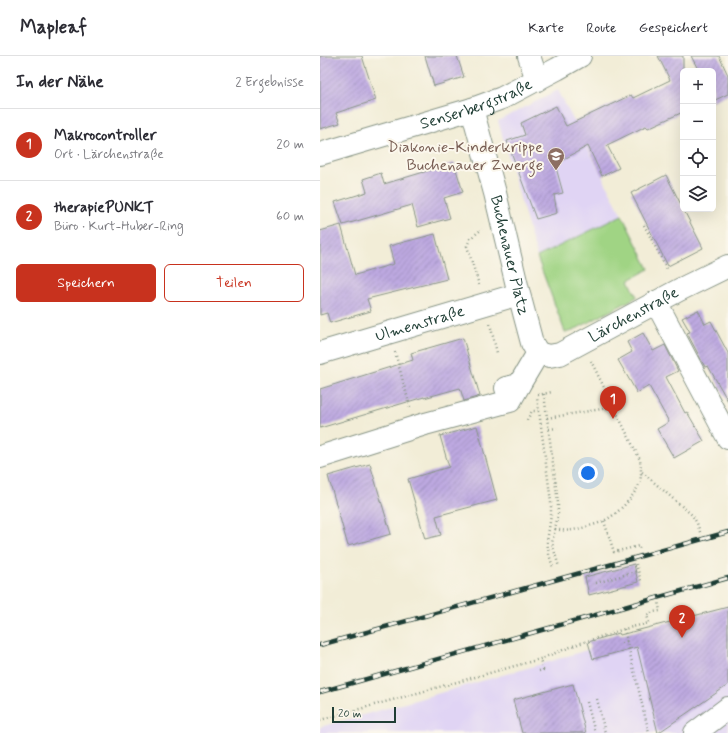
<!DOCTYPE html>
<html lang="de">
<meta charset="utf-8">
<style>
body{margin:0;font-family:Mynerve,sans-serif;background:#f2f2f3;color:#2b2b33}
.controls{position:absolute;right:12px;top:12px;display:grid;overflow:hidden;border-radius:6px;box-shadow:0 4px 16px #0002}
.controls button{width:36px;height:36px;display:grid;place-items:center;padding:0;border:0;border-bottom:1px solid #e1e1e2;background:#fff;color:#2b2b33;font:20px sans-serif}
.scale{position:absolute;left:12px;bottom:10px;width:64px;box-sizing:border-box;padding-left:4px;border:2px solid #1f3d34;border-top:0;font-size:11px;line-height:14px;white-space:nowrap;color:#1f3d34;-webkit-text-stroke:3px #fbf7ec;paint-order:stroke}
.you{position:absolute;left:268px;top:417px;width:14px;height:14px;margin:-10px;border:3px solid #fff;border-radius:50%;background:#1a73e8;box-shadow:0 0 0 6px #1a73e833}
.badge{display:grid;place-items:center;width:26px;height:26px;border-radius:50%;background:#c8321e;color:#fff;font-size:13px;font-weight:700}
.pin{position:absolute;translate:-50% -33px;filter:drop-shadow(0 1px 2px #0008)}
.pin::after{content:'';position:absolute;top:21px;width:14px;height:12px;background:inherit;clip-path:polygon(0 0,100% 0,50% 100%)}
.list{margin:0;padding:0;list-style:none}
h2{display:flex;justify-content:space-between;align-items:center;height:52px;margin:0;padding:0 16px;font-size:17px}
h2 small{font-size:13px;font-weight:400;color:#7c7c81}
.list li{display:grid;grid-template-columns:26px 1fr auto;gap:12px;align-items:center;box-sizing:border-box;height:72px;padding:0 16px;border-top:1px solid #e1e1e2}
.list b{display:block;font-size:15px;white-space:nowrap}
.list p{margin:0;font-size:13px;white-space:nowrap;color:#7c7c81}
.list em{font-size:13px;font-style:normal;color:#7c7c81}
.actions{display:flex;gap:8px;padding:12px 16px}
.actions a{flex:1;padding:9px 0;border:1px solid #c8321e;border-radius:6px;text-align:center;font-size:14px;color:#c8321e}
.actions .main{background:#c8321e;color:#fff}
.icon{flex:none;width:22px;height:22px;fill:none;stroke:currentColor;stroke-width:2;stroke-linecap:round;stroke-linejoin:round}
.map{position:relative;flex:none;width:408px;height:677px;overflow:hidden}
header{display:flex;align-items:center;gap:24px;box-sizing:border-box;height:56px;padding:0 20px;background:#fff;border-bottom:1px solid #e1e1e2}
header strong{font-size:19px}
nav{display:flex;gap:22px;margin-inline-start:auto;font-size:14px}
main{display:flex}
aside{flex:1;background:#fff}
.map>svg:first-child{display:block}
.built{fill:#e0d4f4}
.green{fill:#a0d484;stroke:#60885c}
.building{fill:url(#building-hatch)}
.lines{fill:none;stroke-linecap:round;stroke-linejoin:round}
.minor-casing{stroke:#889586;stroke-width:24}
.path{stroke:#889586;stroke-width:2.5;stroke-dasharray:1 3;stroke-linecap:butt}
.minor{stroke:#fff;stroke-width:22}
.rail-casing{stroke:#1f3d34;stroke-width:4.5}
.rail{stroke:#fbf7ec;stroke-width:3;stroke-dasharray:9;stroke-linecap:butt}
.labels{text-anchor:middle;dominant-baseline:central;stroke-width:4;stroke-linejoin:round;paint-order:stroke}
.street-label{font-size:16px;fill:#1f3d34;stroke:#fbf7ec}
.education-label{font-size:16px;fill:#785e54;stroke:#fbf7ec;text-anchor:end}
</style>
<header>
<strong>Mapleaf</strong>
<nav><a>Karte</a><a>Route</a><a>Gespeichert</a></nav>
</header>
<main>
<aside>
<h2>In der Nähe<small>2 Ergebnisse</small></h2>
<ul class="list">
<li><span class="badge">1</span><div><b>Makrocontroller</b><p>Ort · Lärchenstraße</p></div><em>20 m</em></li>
<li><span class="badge">2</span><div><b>therapiePUNKT</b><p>Büro · Kurt-Huber-Ring</p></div><em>60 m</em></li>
</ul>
<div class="actions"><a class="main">Speichern</a><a>Teilen</a></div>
</aside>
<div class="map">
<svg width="408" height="677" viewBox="0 0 408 677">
<defs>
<pattern id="building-hatch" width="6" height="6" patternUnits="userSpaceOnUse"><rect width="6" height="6" fill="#bda9e1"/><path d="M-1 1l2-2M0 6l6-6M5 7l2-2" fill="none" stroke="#998bb7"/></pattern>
</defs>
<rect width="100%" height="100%" fill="#fbf7ec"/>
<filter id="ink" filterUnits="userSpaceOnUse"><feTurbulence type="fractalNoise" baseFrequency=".025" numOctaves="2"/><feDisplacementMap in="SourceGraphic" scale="8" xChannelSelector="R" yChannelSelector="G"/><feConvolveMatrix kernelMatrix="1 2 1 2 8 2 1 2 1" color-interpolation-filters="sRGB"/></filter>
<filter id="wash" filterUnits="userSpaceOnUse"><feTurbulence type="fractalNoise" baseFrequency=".012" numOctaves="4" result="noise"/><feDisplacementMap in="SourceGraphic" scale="16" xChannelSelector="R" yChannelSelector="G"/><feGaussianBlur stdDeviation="0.9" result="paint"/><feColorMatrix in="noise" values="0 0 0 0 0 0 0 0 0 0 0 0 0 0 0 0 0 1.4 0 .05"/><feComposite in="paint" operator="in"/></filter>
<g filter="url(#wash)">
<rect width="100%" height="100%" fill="#f2edd7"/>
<path class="built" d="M238,34L302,159L217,201L178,65Z
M408,550V677H0V671L29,663L225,607Z"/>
<path class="green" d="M302,159L329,213L309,224L317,241L250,276H245L217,201Z"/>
<g id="blocks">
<path class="building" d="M0,0H42L56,44L16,57L20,67L0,73Z
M105,0H137L144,21L114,30Z
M338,0H363V56L328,72L326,70L287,89L299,112L282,120L268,90L235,108L243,137L234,139L237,157L216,163L187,85L205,79L201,67L236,50L246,70L311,39L313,42L350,24Z
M371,0H399L408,19V38L393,45V15H379Z
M134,107L143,136L124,142L130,162L98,171L92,149L23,169L15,146L47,136L43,123L61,117L64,128Z
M346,119L383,192L348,210L311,137Z
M21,169L35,219L74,208L69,190L115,178L127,223L47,243L51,255L10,267L7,257L0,259V175Z
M378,254L385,268L391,265L408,297V345L388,310L385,311L367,277L370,276L362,262Z
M323,277L333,295L345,289L358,315L346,321L365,357L367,356L384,385L354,402L337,373L349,366L329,330L317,337L298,304L312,296L307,286Z
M143,282L160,340L144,345L140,332L104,342V341L0,372V333L93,304L91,297Z
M157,370L177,444L116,460L121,479L105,483L88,423L129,411L120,380Z
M50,408L71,478L28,490L8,420Z
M314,508L318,526L269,539L265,521Z
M408,551V629L338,677L317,591L273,603L268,586L299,577L300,579Z
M253,628L266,677H202L193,644Z"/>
</g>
</g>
<g filter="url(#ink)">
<use href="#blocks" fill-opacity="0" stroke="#889586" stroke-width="1"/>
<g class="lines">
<defs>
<g id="minor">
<path d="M209,0L217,24"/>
<path id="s1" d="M152,53L175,137L199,238L212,287L218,297"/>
<path id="s2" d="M0,98L152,53L182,42L237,13L260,0"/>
<path d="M336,246L408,382"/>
<path id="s3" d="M0,297L199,238"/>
<path id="s4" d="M218,297L229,300L240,298L359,234L408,210"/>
<path d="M186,332L199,329L218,297"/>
<path d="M0,401L105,368L190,345L199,329"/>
<path d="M375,677L408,652"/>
</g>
</defs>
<use href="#minor" class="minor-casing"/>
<path class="path" d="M324,169L348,215
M159,229L147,190L150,183L162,173
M170,268L177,297
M75,296L90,351
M224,338L238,447V459L232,487L239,511
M218,339L232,336
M219,355L231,446V459L227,486L229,498L233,512
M227,362L294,351
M207,364L212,355H219L217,342
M229,373L237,372
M322,416L372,459L377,467L381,479
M284,465L294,496L319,490L321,495
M235,473C247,476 254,474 266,471C271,469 278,468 283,465C296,460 314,441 319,428C322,421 321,412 320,404L271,305
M316,508L321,525
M276,527L318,515
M304,573L329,677
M302,586L307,585
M219,615L223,614L220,603
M277,643L285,677
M267,646L275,677
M0,664L220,603L258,588L304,573L329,567L327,559L333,556L340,555L338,545"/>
<use href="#minor" class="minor"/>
<defs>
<path id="rail" d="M0,589L408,476
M0,636L408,522"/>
</defs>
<use href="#rail" class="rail-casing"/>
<use href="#rail" class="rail"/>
</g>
</g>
<defs>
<symbol id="school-pin" viewBox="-11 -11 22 30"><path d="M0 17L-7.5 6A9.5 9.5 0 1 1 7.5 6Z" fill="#8d6e63" stroke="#fbf7ec"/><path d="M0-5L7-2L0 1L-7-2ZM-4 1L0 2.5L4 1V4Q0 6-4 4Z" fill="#fff"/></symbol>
</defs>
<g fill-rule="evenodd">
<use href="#school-pin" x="226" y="90" width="20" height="27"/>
</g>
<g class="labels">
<g class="street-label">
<text stroke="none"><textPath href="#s2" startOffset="164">Senserbergstraße</textPath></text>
<text stroke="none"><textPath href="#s1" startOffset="151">Buchenauer Platz</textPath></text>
<text stroke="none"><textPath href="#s4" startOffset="106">Lärchenstraße</textPath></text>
<text stroke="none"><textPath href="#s3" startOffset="104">Ulmenstraße</textPath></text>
</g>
<g class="education-label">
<text x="223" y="91">Diakonie-Kinderkrippe<tspan x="223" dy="18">Buchenauer Zwerge</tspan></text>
</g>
</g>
</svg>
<div class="controls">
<button>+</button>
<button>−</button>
<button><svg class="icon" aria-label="locate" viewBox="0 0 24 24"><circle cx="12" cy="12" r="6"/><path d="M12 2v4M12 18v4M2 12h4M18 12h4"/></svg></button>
<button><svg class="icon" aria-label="layers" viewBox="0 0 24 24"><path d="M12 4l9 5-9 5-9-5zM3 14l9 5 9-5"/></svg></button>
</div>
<div class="scale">20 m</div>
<div class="you"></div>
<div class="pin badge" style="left:293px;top:363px">1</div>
<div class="pin badge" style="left:362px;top:582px">2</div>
</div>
</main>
